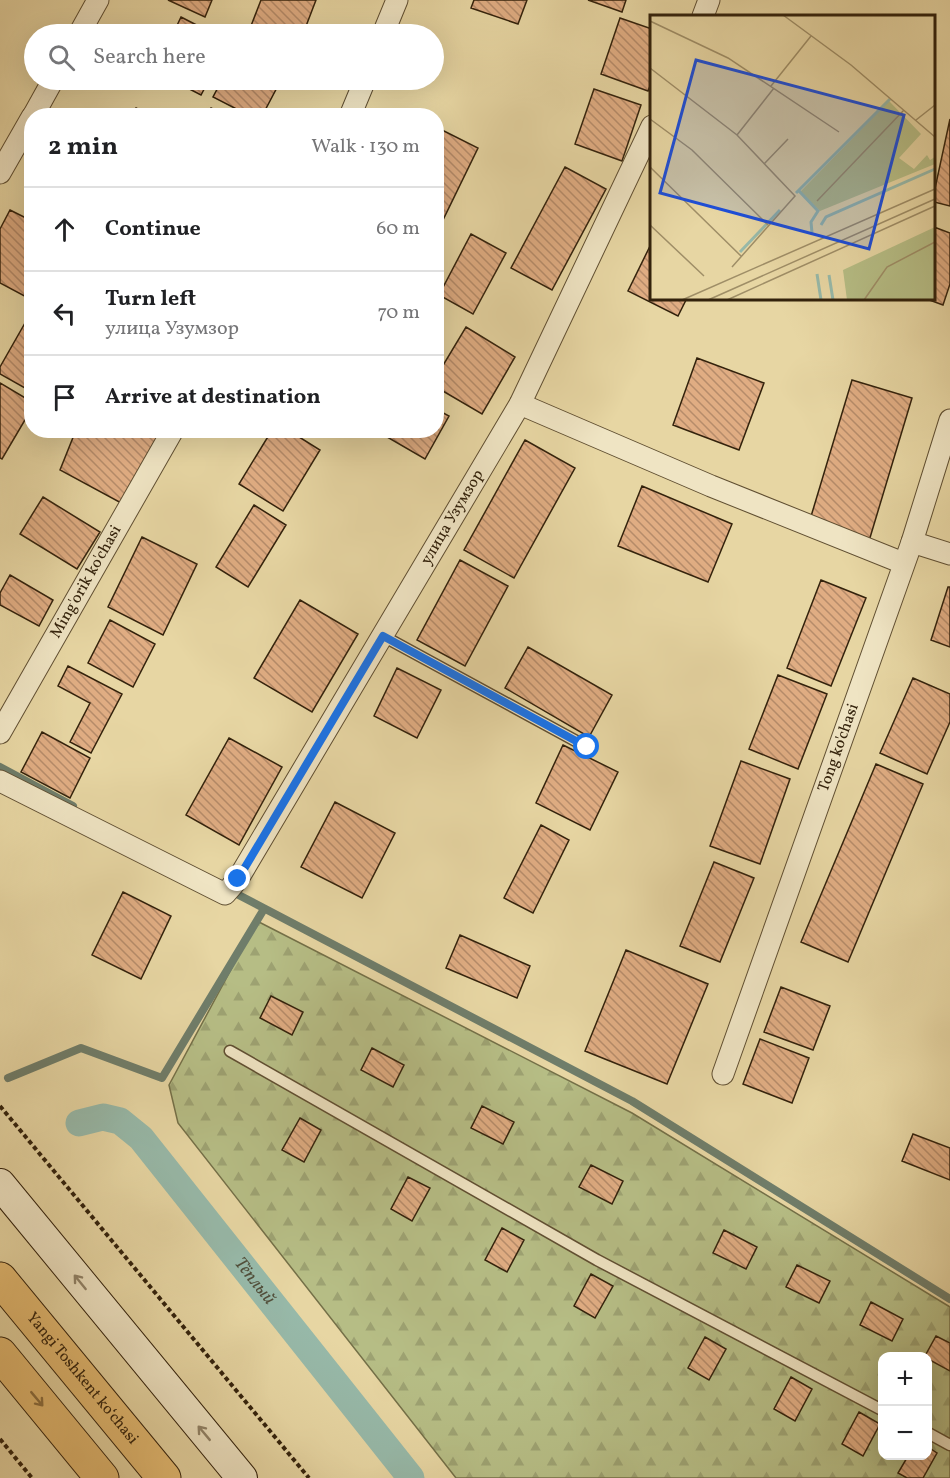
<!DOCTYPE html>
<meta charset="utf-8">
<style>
body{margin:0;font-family:Vollkorn,serif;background:#f2f2f2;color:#202124}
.controls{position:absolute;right:18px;bottom:18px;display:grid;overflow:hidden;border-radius:12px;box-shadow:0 6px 24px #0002}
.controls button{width:54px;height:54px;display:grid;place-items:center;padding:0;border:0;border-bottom:2px solid #e0e0e0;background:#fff;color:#202124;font:30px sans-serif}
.stop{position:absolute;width:18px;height:18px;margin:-14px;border:4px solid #1a73e8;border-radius:50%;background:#fff}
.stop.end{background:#1a73e8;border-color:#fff;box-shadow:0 2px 6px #0008}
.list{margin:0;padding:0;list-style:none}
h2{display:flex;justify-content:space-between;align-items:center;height:78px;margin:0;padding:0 24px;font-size:26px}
h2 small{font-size:20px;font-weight:400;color:#757577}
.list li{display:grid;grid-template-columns:39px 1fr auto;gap:18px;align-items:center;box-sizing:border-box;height:84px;padding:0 24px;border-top:2px solid #e0e0e0}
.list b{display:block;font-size:22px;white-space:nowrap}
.list p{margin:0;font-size:20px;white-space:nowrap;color:#757577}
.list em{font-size:20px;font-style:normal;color:#757577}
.icon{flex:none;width:33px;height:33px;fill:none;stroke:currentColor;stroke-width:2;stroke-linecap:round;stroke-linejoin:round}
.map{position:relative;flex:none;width:950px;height:1478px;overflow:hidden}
.search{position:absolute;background:#fff;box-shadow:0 6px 24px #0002;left:24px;top:24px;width:420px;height:66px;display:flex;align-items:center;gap:15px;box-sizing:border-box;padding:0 21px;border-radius:33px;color:#757577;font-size:22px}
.panel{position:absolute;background:#fff;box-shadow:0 6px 24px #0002;left:24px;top:108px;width:420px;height:330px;border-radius:24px}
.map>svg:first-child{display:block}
.forest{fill:url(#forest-firs);stroke:#747048;stroke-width:1.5;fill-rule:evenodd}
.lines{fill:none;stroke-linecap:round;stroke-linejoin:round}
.stream{stroke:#6f7d6a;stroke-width:8}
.canal{stroke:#97b9a9;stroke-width:27}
.building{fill:url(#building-back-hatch);stroke:#33220c;stroke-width:1.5}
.service-casing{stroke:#604f32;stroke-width:13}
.minor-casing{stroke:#604f32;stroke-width:23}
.secondary-casing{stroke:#33220c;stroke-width:32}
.trunk-casing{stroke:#33220c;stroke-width:35}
.path{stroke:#33220c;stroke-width:4;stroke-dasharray:4.5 3;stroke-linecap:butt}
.service{stroke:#efe4c3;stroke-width:10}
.minor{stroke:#efe4c3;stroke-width:21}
.secondary{stroke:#efe4c3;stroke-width:30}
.trunk{stroke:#e4bb72;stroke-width:33}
.oneway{stroke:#918368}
.oneway2{stroke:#8c6e3f}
.route{stroke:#1a73e8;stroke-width:8}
.labels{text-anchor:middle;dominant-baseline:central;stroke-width:4.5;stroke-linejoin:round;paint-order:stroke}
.street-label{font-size:16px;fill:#33220c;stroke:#efe4c3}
.water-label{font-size:18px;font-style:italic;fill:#514f3b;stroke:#efe4c3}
.inset-river{fill:none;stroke:#97b9a9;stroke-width:3}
.inset-road{fill:none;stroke:#9f8e67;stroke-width:1.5}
.view{fill:#1d4ed8;fill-opacity:0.15;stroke:#1d4ed8;stroke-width:3}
.inset-edge{fill:none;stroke:#33220c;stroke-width:3}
</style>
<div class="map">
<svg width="950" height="1478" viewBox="0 0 950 1478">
<defs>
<pattern id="forest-firs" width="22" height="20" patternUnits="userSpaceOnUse" patternTransform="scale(1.5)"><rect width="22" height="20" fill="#b6bd85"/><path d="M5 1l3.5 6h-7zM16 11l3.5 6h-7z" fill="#9da272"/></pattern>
<pattern id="building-back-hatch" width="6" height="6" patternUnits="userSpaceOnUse" patternTransform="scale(1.5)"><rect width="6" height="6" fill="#e0ad83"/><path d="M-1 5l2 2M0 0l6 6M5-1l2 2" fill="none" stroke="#b68c6a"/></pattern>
</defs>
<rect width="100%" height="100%" fill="#e7d6a3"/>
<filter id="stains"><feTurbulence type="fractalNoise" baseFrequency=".00333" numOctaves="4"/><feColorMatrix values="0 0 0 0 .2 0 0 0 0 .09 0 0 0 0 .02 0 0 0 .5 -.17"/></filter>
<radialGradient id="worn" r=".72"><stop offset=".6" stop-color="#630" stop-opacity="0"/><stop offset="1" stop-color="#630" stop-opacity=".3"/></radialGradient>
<path class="forest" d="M257,921L632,1113L950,1307V1478H456L178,1123L169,1085ZM882,1356H928V1456H882Z"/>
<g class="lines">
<path class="stream" d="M0,767L73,806
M231,891L632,1101L950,1299
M8,1078L81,1048L162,1078L264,909"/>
<path class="canal" id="s1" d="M79,1123L103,1117L120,1121L141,1138L411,1478"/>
</g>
<path class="building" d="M168,0H212L205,17Z
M261,0H316L303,34H259L249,31Z
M474,0H527L518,24L471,8Z
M588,0H626L622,12Z
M181,17L214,34H173Z
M620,18L652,29V81L648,91L601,74Z
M172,80H209L201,95Z
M222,80H281L262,116H250L213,97Z
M594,89L641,105L622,161L575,144Z
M136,108L151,116H132Z
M211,108L226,116H207Z
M950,119V206L934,202V193Z
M436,127L478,148L440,226L436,225Z
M565,167L606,189L552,290L511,268Z
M10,210L32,221V300L0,283V229Z
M934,227L950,233V284L943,305L924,298H934Z
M471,234L506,253L473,314L439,295Z
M652,242V298H687L678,316L628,291Z
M29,316L32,318V392L0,374V367Z
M466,327L515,357L482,414L436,387V377Z
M697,358L764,383L739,450L673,425Z
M852,380L912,398L869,541L809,523Z
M0,383L32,402V408L2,459L0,458Z
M436,409L449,416L425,459L375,430H436Z
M76,430H145L161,439L123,504L60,470Z
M272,430H288L320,450L283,511L239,484Z
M525,440L575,468L514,578L464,550Z
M642,486L732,524L708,582L618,546Z
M43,497L100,532L77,569L20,534Z
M254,505L286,525L248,587L216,567Z
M142,537L197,564L163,635L108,607Z
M460,560L508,586L465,666L417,640Z
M10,575L53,600L39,626L0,605V593Z
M821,580L866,598L831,686L787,668Z
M948,587H950V647L931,640Z
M300,600L358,634L312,712L254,678Z
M110,620L155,644L133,687L88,663Z
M528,647L612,695L589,737L505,688Z
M68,666L122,694L91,753L70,742L90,703L58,686Z
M397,668L441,690L417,738L374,716Z
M778,675L827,694L798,769L749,749Z
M913,678L950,694V722L927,774L880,753Z
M42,732L90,758L70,798L21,772Z
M229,738L282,767L239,845L186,815Z
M563,745L618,772L590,830L536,803Z
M741,761L790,779L760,864L710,846Z
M876,764L923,784L848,962L801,942Z
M335,802L395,833L362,898L301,867Z
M541,825L569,840L533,913L504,898Z
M714,862L754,878L720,962L680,946Z
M123,892L171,916L141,979L92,955Z
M460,935L530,966L517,998L446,968Z
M626,950L708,984L667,1084L585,1051Z
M781,987L830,1006L813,1050L764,1032Z
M271,996L303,1012L292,1035L260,1018Z
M760,1039L809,1058L792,1103L743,1084Z
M372,1048L404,1065L393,1087L361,1070Z
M482,1106L514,1122L503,1144L471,1128Z
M300,1118L321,1130L304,1162L282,1150Z
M913,1134L950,1148V1180L902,1161Z
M591,1165L623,1181L612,1204L579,1187Z
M408,1177L430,1188L412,1221L391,1209Z
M502,1228L524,1240L507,1272L485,1260Z
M724,1230L757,1247L746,1269L713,1253Z
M797,1265L830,1281L819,1303L786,1287Z
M591,1274L613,1286L595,1318L574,1306Z
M871,1302L903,1319L892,1341L860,1325Z
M936,1336L950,1343V1371L928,1359V1356H925Z
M705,1337L726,1349L709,1380L688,1368Z
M791,1377L812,1389L795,1421L774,1409Z
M859,1412L880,1424L863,1456L842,1444Z
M928,1447L937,1453L923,1478H907L898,1473L908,1456H928Z"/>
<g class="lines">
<defs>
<path id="service" d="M383,636L587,747
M230,1051L597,1260L882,1410
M928,1433L950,1445"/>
<g id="minor">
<path d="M703,16L709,0"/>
<path d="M79,34L98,0"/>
<path d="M383,34L397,0"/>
<path d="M33,116L53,80"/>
<path d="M350,116L365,80"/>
<path d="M0,173L32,117"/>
<path d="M520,404L711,486L903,563"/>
<path d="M912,542L950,554"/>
<path id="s2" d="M0,733L173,430"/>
<path id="s3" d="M0,781L225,894L238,879L520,404L652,126"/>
<path id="s4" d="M723,1074L912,542L950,420"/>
</g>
<path id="secondary" d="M0,1184L242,1478"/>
<g id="trunk">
<path id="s5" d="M0,1279L164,1478"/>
<path d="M0,1354L102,1478"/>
</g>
</defs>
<use href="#service" class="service-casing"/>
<use href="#minor" class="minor-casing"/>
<use href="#secondary" class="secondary-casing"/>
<use href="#trunk" class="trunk-casing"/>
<path class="path" d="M0,1106L309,1478
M0,1439L32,1478"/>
<use href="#service" class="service"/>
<use href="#minor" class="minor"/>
<use href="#secondary" class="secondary"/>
<use href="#trunk" class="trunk"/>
</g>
<defs><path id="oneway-shaft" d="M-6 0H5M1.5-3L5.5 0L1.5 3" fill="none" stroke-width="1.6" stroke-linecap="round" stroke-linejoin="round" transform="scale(1.5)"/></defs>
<g class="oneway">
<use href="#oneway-shaft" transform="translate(80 1282) rotate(-129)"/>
<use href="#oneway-shaft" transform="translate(204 1433) rotate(-130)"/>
</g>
<use class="oneway2" href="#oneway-shaft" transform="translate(37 1399) rotate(50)"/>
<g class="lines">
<path class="route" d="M238,879L383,636L587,747"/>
</g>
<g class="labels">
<g class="street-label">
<text stroke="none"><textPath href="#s3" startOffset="692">улица Узумзор</textPath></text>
<text stroke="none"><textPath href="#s2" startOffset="174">Ming'orik ko'chasi</textPath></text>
<text stroke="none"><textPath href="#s4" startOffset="346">Tong ko'chasi</textPath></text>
<text stroke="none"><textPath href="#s5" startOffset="129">Yangi Toshkent ko‘chasi</textPath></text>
</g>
<g class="water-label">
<text stroke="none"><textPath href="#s1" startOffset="252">Тёплый</textPath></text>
</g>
</g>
<g transform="translate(650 15)">
<rect width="285" height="285" fill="#e7d6a3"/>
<path d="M285,212V285H197L193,255Z" fill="#b6bd85"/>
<path d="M239,86L271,119L249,143L264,154L277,140L280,145L285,142V149L170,196L150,177Z" fill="#b6bd85"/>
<path class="inset-river" d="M149,176L168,196L161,207L162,218M146,178L240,84M171,210L176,202L285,154M90,237L130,195M167,259L171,285M179,260L183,285"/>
<path class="inset-road" d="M133,0L201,50L285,122M0,6L78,43L189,117M0,53L87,120L145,181L82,252M121,71L161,21M0,104L42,135L118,210M266,105L285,90M87,120L124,73M114,149L138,124M0,152L91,241M167,186L254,95M0,210L54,261M32,285L285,174M58,285L285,184M77,285L285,191M214,285L237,252L285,227"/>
<path class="view" d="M46,45L254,100L219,234L10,178Z"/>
<rect width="285" height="285" class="inset-edge"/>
</g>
<rect width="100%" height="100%" filter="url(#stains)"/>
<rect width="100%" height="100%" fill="url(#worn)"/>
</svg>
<div class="controls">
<button>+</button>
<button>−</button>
</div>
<div class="stop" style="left:587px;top:747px"></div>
<div class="stop end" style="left:238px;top:879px"></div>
<div class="search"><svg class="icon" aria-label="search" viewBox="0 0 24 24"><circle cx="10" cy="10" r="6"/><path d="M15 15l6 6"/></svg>Search here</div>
<section class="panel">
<h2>2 min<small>Walk · 130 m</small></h2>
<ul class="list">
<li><svg class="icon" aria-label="ahead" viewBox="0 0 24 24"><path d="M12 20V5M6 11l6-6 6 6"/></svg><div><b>Continue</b></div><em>60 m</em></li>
<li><svg class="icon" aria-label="left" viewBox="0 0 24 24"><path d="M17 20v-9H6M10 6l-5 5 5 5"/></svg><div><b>Turn left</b><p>улица Узумзор</p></div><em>70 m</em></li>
<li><svg class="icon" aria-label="arrive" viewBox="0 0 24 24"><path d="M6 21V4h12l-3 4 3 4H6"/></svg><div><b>Arrive at destination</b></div></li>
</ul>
</section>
</div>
